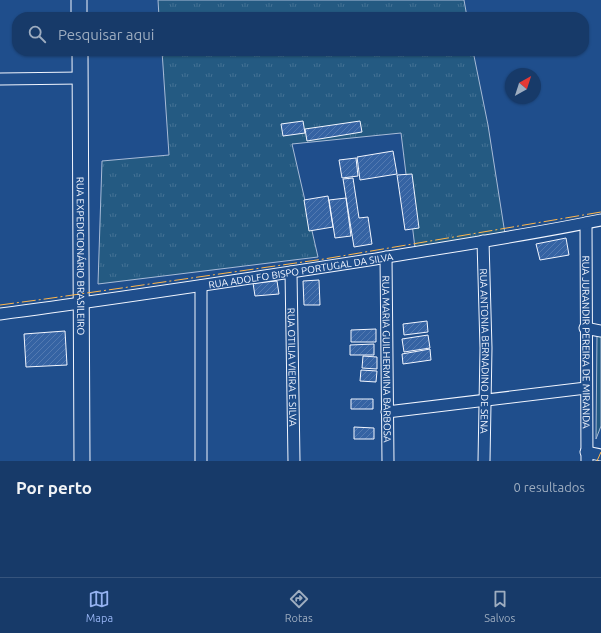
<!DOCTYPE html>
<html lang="pt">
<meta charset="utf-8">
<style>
body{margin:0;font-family:Ubuntu,sans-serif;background:#20416f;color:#f1f3f6}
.compass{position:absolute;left:505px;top:68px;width:36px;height:36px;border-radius:50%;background:#173a69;box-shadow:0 1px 3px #0004;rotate:39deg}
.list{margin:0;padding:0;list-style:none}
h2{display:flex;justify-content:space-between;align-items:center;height:52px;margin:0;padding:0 16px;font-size:17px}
h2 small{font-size:13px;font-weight:400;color:#9eadc0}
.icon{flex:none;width:22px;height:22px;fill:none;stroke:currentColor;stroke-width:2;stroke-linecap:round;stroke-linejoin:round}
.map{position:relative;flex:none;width:601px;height:461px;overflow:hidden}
.search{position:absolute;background:#173a69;box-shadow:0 1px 3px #0004;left:12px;right:12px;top:12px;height:44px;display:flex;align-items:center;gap:10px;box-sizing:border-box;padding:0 14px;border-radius:16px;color:#9eadc0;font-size:15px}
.sheet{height:116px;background:#173a69}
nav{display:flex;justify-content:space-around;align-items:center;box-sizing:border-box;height:56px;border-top:1px solid #36547d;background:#173a69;font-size:11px;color:#9eadc0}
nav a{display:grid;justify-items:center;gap:2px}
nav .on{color:#95b2f1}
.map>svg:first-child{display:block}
.park{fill:url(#park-tufts);stroke:#a8bbd7}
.building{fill:url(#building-hatch);stroke:#f2f6ff}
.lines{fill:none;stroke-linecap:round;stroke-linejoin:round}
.street-casing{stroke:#f2f6ff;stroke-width:13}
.secondary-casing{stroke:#f2f6ff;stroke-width:17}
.street{stroke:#1f4e8c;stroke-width:11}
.secondary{stroke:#1f4e8c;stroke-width:15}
.power{stroke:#ffb74d;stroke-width:1;stroke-dasharray:14 3 2 3;stroke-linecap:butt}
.labels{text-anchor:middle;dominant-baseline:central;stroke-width:3;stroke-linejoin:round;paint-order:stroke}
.street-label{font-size:10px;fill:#f2f6ff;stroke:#1f4e8c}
</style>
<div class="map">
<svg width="601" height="461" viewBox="0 0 601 461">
<defs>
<pattern id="park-tufts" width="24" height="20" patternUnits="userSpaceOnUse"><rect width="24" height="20" fill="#245a82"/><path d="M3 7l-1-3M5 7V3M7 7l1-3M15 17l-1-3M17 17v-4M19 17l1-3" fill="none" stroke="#447295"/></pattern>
<pattern id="building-hatch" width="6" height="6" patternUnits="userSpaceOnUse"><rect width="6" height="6" fill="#3563a3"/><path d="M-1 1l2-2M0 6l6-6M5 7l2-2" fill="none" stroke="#537ab1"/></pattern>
</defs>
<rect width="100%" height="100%" fill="#1f4e8c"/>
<path class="park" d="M158,0H464L467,17H159Z
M162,51H473L488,125L505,234L415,248L401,133L292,144L318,257L98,284L102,161L169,155Z
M597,334L601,335V426L596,439Z"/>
<path class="building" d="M303,121L305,133L283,136L281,124Z
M360,121L362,132L307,141L305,129Z
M393,151L397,174L360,180L357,157Z
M356,158L358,176L342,178L339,160Z
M412,174L419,228L405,230L397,175Z
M353,178L359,218L368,217L372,244L354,247L343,179Z
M328,196L333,227L309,231L304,200Z
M346,198L351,236L335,238L329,200Z
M566,238L569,255L540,260L536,244Z
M319,280L320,305H304L303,281Z
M277,281L279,294L255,296L253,283Z
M427,321L428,332L404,335L403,324Z
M376,329V342H351V330Z
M65,331L67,365L26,367L24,334Z
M428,335L430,348L404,352L402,339Z
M374,344V355H350V345Z
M430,349L431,360L403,364L402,354Z
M363,356L377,357V369L362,368Z
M361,370L377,371L376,382L360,381Z
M351,399H373V409H351Z
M354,427L374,428V439H354Z"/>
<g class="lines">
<defs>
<g id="street">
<path d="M0,79L80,78"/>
<path id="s1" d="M586,223L587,461"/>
<path id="s2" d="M483,241L486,348L484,461"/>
<path id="s3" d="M386,257L388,461"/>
<path id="s4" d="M291,272L294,461"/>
<path d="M201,286V461"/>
<path id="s5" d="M0,314C123,298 246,279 369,260C446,247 524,236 601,220"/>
<path d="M585,328L601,331"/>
<path d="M387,412L586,388"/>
<path d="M586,452L601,455"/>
</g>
<g id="secondary">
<path d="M79,0V17"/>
<path id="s6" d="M80,51L82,461"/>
</g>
</defs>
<use href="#street" class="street-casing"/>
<use href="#secondary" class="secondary-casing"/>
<use href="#street" class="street"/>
<use href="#secondary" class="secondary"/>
<path class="power" d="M0,305L45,299L324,259L601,212
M597,461L601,452"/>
</g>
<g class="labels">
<g class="street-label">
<text stroke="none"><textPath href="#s6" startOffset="205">RUA EXPEDICIONÁRIO BRASILEIRO</textPath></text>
<text stroke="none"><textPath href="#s5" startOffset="304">RUA ADOLFO BISPO PORTUGAL DA SILVA</textPath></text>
<text stroke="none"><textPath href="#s1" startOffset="119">RUA JURANDIR PEREIRA DE MIRANDA</textPath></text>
<text stroke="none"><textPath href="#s2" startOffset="110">RUA ANTONIA BERNADINO DE SENA</textPath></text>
<text stroke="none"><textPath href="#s3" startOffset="102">RUA MARIA GUILHERMINA BARBOSA</textPath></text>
<text stroke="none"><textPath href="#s4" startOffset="95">RUA OTILIA VIEIRA E SILVA</textPath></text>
</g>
</g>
</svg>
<svg class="compass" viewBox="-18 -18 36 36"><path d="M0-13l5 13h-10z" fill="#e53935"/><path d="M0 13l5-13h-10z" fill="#9eadc0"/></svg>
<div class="search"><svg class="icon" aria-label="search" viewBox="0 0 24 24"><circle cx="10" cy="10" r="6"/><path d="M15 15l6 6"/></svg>Pesquisar aqui</div>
</div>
<section class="sheet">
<h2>Por perto<small>0 resultados</small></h2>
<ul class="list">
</ul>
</section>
<nav>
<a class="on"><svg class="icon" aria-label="map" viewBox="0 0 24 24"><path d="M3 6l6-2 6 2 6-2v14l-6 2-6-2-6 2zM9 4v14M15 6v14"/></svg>Mapa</a>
<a><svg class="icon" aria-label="directions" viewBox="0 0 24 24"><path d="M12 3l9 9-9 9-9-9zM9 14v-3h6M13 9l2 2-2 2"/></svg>Rotas</a>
<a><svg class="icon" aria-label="saved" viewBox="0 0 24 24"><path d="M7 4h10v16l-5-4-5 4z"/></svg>Salvos</a>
</nav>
